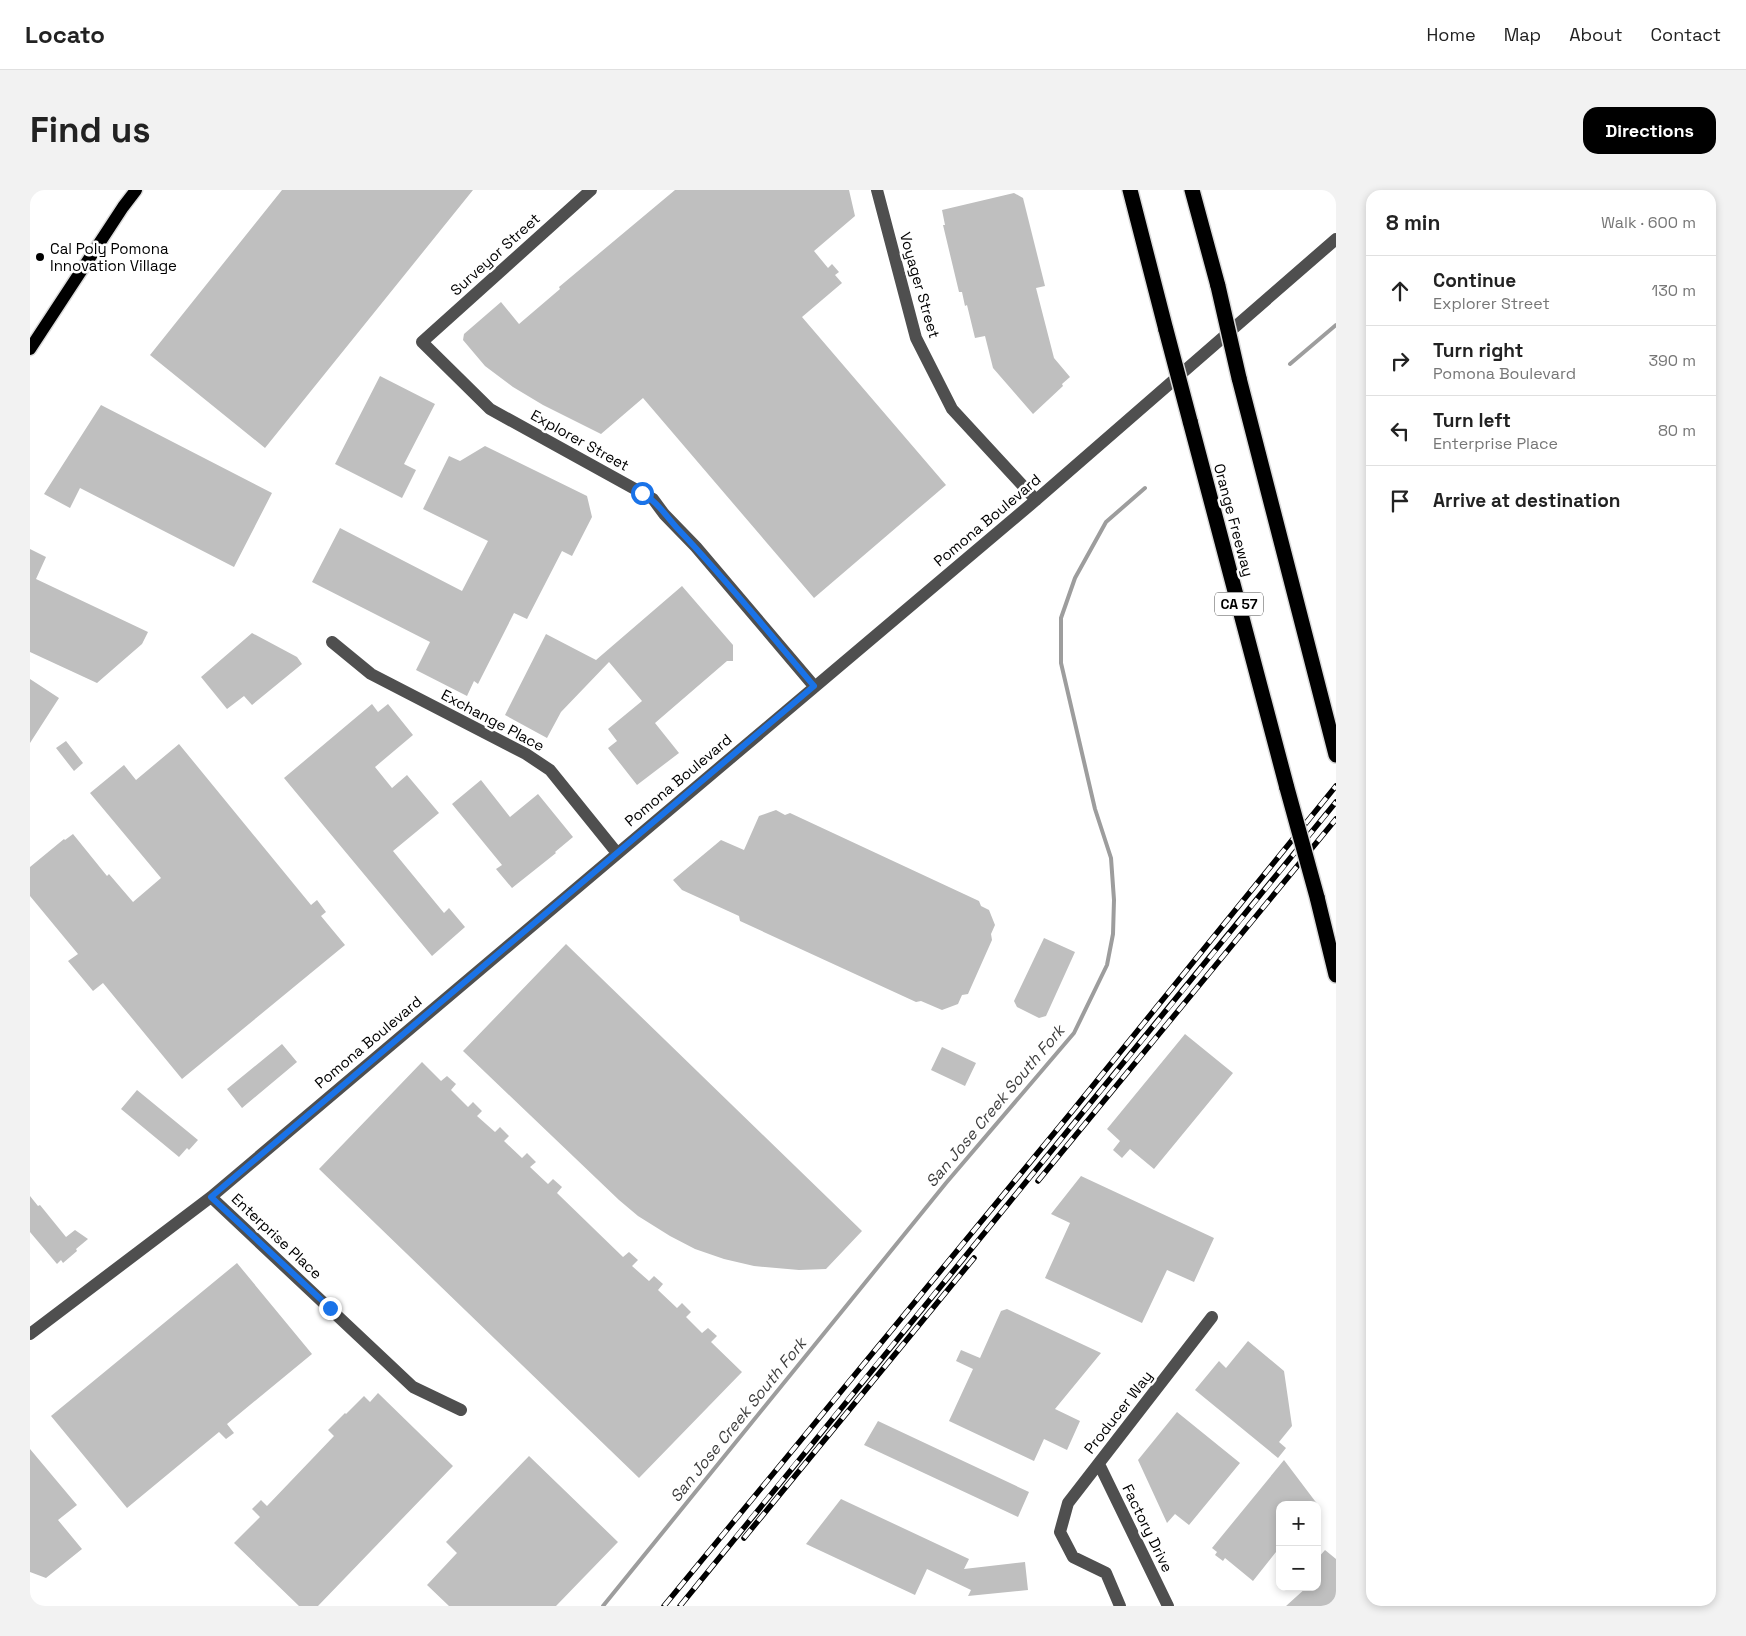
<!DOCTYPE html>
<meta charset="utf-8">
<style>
body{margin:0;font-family:"Space Grotesk",sans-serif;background:#f2f2f2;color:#222}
.controls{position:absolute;right:15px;bottom:15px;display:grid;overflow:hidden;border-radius:10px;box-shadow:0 2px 8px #0003}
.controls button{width:45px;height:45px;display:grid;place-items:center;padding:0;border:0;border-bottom:1px solid #e0e0e0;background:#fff;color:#222;font:25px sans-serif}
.stop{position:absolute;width:15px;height:15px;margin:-11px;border:4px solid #1a73e8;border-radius:50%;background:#fff}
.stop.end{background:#1a73e8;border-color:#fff;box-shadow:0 1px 5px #0008}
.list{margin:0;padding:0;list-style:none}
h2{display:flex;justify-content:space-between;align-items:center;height:65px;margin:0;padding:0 20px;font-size:21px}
h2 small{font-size:16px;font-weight:400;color:#767676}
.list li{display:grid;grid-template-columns:32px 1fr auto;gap:15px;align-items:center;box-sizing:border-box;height:70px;padding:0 20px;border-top:1px solid #e0e0e0}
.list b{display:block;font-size:19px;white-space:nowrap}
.list p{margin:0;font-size:16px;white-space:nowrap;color:#767676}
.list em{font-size:16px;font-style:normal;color:#767676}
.icon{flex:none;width:28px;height:28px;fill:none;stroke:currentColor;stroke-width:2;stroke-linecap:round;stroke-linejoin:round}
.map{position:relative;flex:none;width:1306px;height:1416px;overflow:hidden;border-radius:15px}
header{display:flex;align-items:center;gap:30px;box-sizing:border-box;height:70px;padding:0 25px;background:#fff;border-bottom:1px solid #e0e0e0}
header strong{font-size:24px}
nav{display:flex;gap:28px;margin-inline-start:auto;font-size:18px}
.intro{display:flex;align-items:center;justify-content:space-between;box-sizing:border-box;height:120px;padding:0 30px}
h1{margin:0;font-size:35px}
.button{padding:12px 22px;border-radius:15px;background:#000;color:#fff;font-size:18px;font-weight:700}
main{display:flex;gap:30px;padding:0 30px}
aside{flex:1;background:#fff;border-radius:15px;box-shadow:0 2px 8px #0003}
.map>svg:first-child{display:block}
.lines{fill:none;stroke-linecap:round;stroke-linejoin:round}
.stream{stroke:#9d9d9d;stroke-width:4}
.building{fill:#bfbfbf}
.major-casing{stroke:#dbdbdb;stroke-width:15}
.highway-casing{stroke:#dbdbdb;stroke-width:18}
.minor{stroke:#4f4f4f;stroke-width:12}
.major{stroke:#000;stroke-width:12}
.highway{stroke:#000;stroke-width:15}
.rail-casing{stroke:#000;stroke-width:5.5}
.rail{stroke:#fff;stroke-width:4;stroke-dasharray:11;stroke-linecap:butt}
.highway-bridge-casing{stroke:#dbdbdb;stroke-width:18;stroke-linecap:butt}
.highway-bridge{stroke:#000;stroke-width:15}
.route{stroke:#1a73e8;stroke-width:6}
.poi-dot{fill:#000;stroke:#fff;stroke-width:2}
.labels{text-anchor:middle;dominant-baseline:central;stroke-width:5;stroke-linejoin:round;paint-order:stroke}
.shield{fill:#fff;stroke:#4c4c4c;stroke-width:1}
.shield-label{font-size:14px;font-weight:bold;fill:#000}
.poi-label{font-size:15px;fill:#000;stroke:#fff;text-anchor:start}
.street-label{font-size:15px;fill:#000;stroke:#fff}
.water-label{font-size:16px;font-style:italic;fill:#3e3e3e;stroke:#fff}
</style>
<header>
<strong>Locato</strong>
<nav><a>Home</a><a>Map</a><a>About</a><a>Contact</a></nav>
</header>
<div class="intro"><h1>Find us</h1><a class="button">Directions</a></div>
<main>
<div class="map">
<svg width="1306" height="1416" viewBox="0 0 1306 1416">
<rect width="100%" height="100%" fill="#fff"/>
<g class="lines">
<path class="stream" d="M1260,174L1306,135
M573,1416L916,993L1044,843L1077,775L1083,744L1084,710L1081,668L1065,619L1031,473V428L1045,388L1076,332L1115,298"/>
</g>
<path class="building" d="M252,0H443L235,258L120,165Z
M645,0H819L825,26L784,61L798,78L802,74L809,82L805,85L812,93L772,127L916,295L784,408L613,208L571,244L513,215L483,197L455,176L433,150L434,144L471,112L489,134L530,99L529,97Z
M984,3L993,8L1015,96L1006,98L1024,168L1040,187L1032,194L1033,196L1003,224L963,178L955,146L945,148L937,115L935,116L932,102H929L913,35H915L912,20Z
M350,186L405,214L374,274L386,280L372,308L305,274Z
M71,215L242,303L204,377L50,298L40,318L14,304Z
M455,256L557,306L562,327L542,366L532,361L497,429L484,423L448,494L444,491L437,506L386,480L400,452L282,392L310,338L432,401L458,351L393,319L419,266L430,271Z
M0,359L16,367L6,389L118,442L112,454L67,493L0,462Z
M652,396L703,455V471H697L625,533L649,563L607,595L578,558L587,551L578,539L612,511L579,472L531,522L517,548L475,525L516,444L566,470Z
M222,443L267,467L272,474L222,515L214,506L197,519L171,487Z
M0,489L29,508L0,553Z
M342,514L348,522L358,514L383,545L345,577L362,598L377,585L409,623L363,661L414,723L419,718L435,737L402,766L254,588Z
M36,551L53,573L44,581L26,558Z
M149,554L281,715L287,710L296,722L291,726L315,755L152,889L73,793L63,801L38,771L48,764L0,706V677L34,649L35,650L43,644L77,686L79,684L103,712L131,688L60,603L94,575L106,590Z
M451,590L480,627L508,604L543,647L525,662L526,663L482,698L466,679L472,675L422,614Z
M746,620L755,625L760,623L949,711L951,716L959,720L965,735L961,744L962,750L938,804L932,805L928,814L912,820L891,811L886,812L710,731L709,726L652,700L643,690L691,650L714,660L729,626Z
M1014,748L1045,762L1016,826L1009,828L987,817L984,811Z
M536,754L832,1041L796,1079L769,1080L724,1076L694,1069L665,1059L640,1046L608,1026L589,1010L433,861Z
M1155,844L1203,883L1124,979L1100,959L1092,968L1083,960L1090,951L1077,939Z
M252,854L267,872L212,918L197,899Z
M912,857L946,873L935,896L901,880Z
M392,872L411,891L417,886L426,894L421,900L438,917L443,912L452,921L447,926L465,942L470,937L479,946L474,951L492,968L497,963L506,972L500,977L518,994L523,989L532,997L527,1003L593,1067L599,1062L608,1070L602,1076L619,1091L624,1086L633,1094L628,1100L647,1118L652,1113L661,1122L656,1127L672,1143L678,1138L687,1146L681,1152L712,1182L609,1288L289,979Z
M107,900L168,950L159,960L157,958L149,967L91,919Z
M1051,986L1184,1048L1164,1092L1137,1080L1112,1133L1015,1088L1040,1033L1021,1024Z
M0,1006L8,1016L10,1015L36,1047L45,1040L58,1049L46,1059L47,1061L33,1073L31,1070L27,1074L0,1042Z
M207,1073L282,1164L197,1234L204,1243L196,1249L189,1242L97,1318L21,1226Z
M977,1119L1071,1163L1025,1219L1050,1231L1037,1260L1014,1249L1004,1271L919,1231L943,1179L926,1171L931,1160L950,1168L971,1121Z
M1218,1151L1254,1181L1262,1236L1249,1252L1256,1258L1248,1268L1165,1200L1189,1171L1196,1178Z
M348,1203L423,1276L288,1416H269L204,1353L230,1327L222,1319L231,1310L237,1316L304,1246L298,1240L315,1223L316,1224L334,1206L340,1212Z
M1147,1222L1210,1273L1159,1335L1145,1324L1137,1333L1108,1270Z
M848,1231L999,1302L988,1327L834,1255Z
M0,1259L47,1315L28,1330L52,1359L16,1388L0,1382Z
M499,1266L588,1352L526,1416H419L397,1395L427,1363L416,1352Z
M1254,1270L1288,1315H1250V1357L1223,1391L1195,1368L1193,1371L1185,1365L1187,1362L1182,1358Z
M811,1309L939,1369L934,1379L995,1372L998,1400L938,1406L941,1400L897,1379L885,1405L776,1354Z
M1295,1360L1306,1369V1416H1256L1277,1397H1287V1369Z"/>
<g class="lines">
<defs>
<path id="major" d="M0,159L93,17L106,0"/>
<path id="highway" d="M1100,0L1136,140
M1162,0L1188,96
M1209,188L1306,565
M1160,231L1257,598
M1287,707L1306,785"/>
</defs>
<use href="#major" class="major-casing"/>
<use href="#highway" class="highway-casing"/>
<path class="minor" d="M561,0L392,152L460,219L623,309L634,324L666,357L784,496
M847,0L886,148L922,219L1006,310
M302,452L341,484L496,564L520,580L587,663
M181,1007L383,1197L431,1220
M0,1144L181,1007L1006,310L1306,49
M1069,1274L1138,1416
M1090,1416L1076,1383L1043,1367L1030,1342L1038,1313L1182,1127"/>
<use href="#major" class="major"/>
<use href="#highway" class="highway"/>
<defs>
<path id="rail" d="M1008,991L1306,629
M714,1348L944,1068
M634,1416L1044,919L1306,596
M650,1416C868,1147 1088,881 1306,612"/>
</defs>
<use href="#rail" class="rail-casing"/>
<use href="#rail" class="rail"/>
<defs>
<path id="highway-bridge" d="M1188,96L1209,188
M1136,140L1160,231
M1257,598L1287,707"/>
</defs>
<use href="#highway-bridge" class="highway-bridge-casing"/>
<use href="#highway-bridge" class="highway-bridge"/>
</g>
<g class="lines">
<path class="route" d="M300,1118L181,1007L784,496C739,443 695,388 647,338C635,325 627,311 612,303"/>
</g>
<circle class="poi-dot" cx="10" cy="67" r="5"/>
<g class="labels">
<rect class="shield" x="1185" y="402.5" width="48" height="23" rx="4"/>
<g class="shield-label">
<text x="1209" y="414">CA 57</text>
</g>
<g class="poi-label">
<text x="20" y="58">Cal Poly Pomona<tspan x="20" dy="17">Innovation Village</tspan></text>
</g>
<g class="street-label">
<text transform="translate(465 64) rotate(-42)">Surveyor Street</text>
<text transform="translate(890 95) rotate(74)">Voyager Street</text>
<text transform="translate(550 250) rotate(29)">Explorer Street</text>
<text transform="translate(957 330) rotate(-40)">Pomona Boulevard</text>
<text transform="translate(1204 330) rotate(75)">Orange Freeway</text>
<text transform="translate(463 530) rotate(28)">Exchange Place</text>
<text transform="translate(648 590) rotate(-40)">Pomona Boulevard</text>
<text transform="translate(338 852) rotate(-40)">Pomona Boulevard</text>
<text transform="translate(247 1046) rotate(43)">Enterprise Place</text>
<text transform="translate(1088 1222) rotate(-52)">Producer Way</text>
<text transform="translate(1118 1338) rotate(64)">Factory Drive</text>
</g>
<g class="water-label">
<text transform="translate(965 916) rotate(-50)">San Jose Creek South Fork</text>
<text transform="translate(708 1230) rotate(-51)">San Jose Creek South Fork</text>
</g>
</g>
</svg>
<div class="controls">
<button>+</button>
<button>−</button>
</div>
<div class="stop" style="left:612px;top:303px"></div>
<div class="stop end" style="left:300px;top:1118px"></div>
</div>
<aside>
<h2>8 min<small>Walk · 600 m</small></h2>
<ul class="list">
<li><svg class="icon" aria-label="ahead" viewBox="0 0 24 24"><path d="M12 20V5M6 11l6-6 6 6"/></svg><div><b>Continue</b><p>Explorer Street</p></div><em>130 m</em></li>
<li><svg class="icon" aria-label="right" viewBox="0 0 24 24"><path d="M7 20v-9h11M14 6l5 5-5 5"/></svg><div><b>Turn right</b><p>Pomona Boulevard</p></div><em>390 m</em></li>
<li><svg class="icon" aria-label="left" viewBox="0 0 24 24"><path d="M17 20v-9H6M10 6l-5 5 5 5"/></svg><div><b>Turn left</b><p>Enterprise Place</p></div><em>80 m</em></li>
<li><svg class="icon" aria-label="arrive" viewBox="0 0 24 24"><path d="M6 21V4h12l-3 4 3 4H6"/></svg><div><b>Arrive at destination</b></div></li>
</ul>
</aside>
</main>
